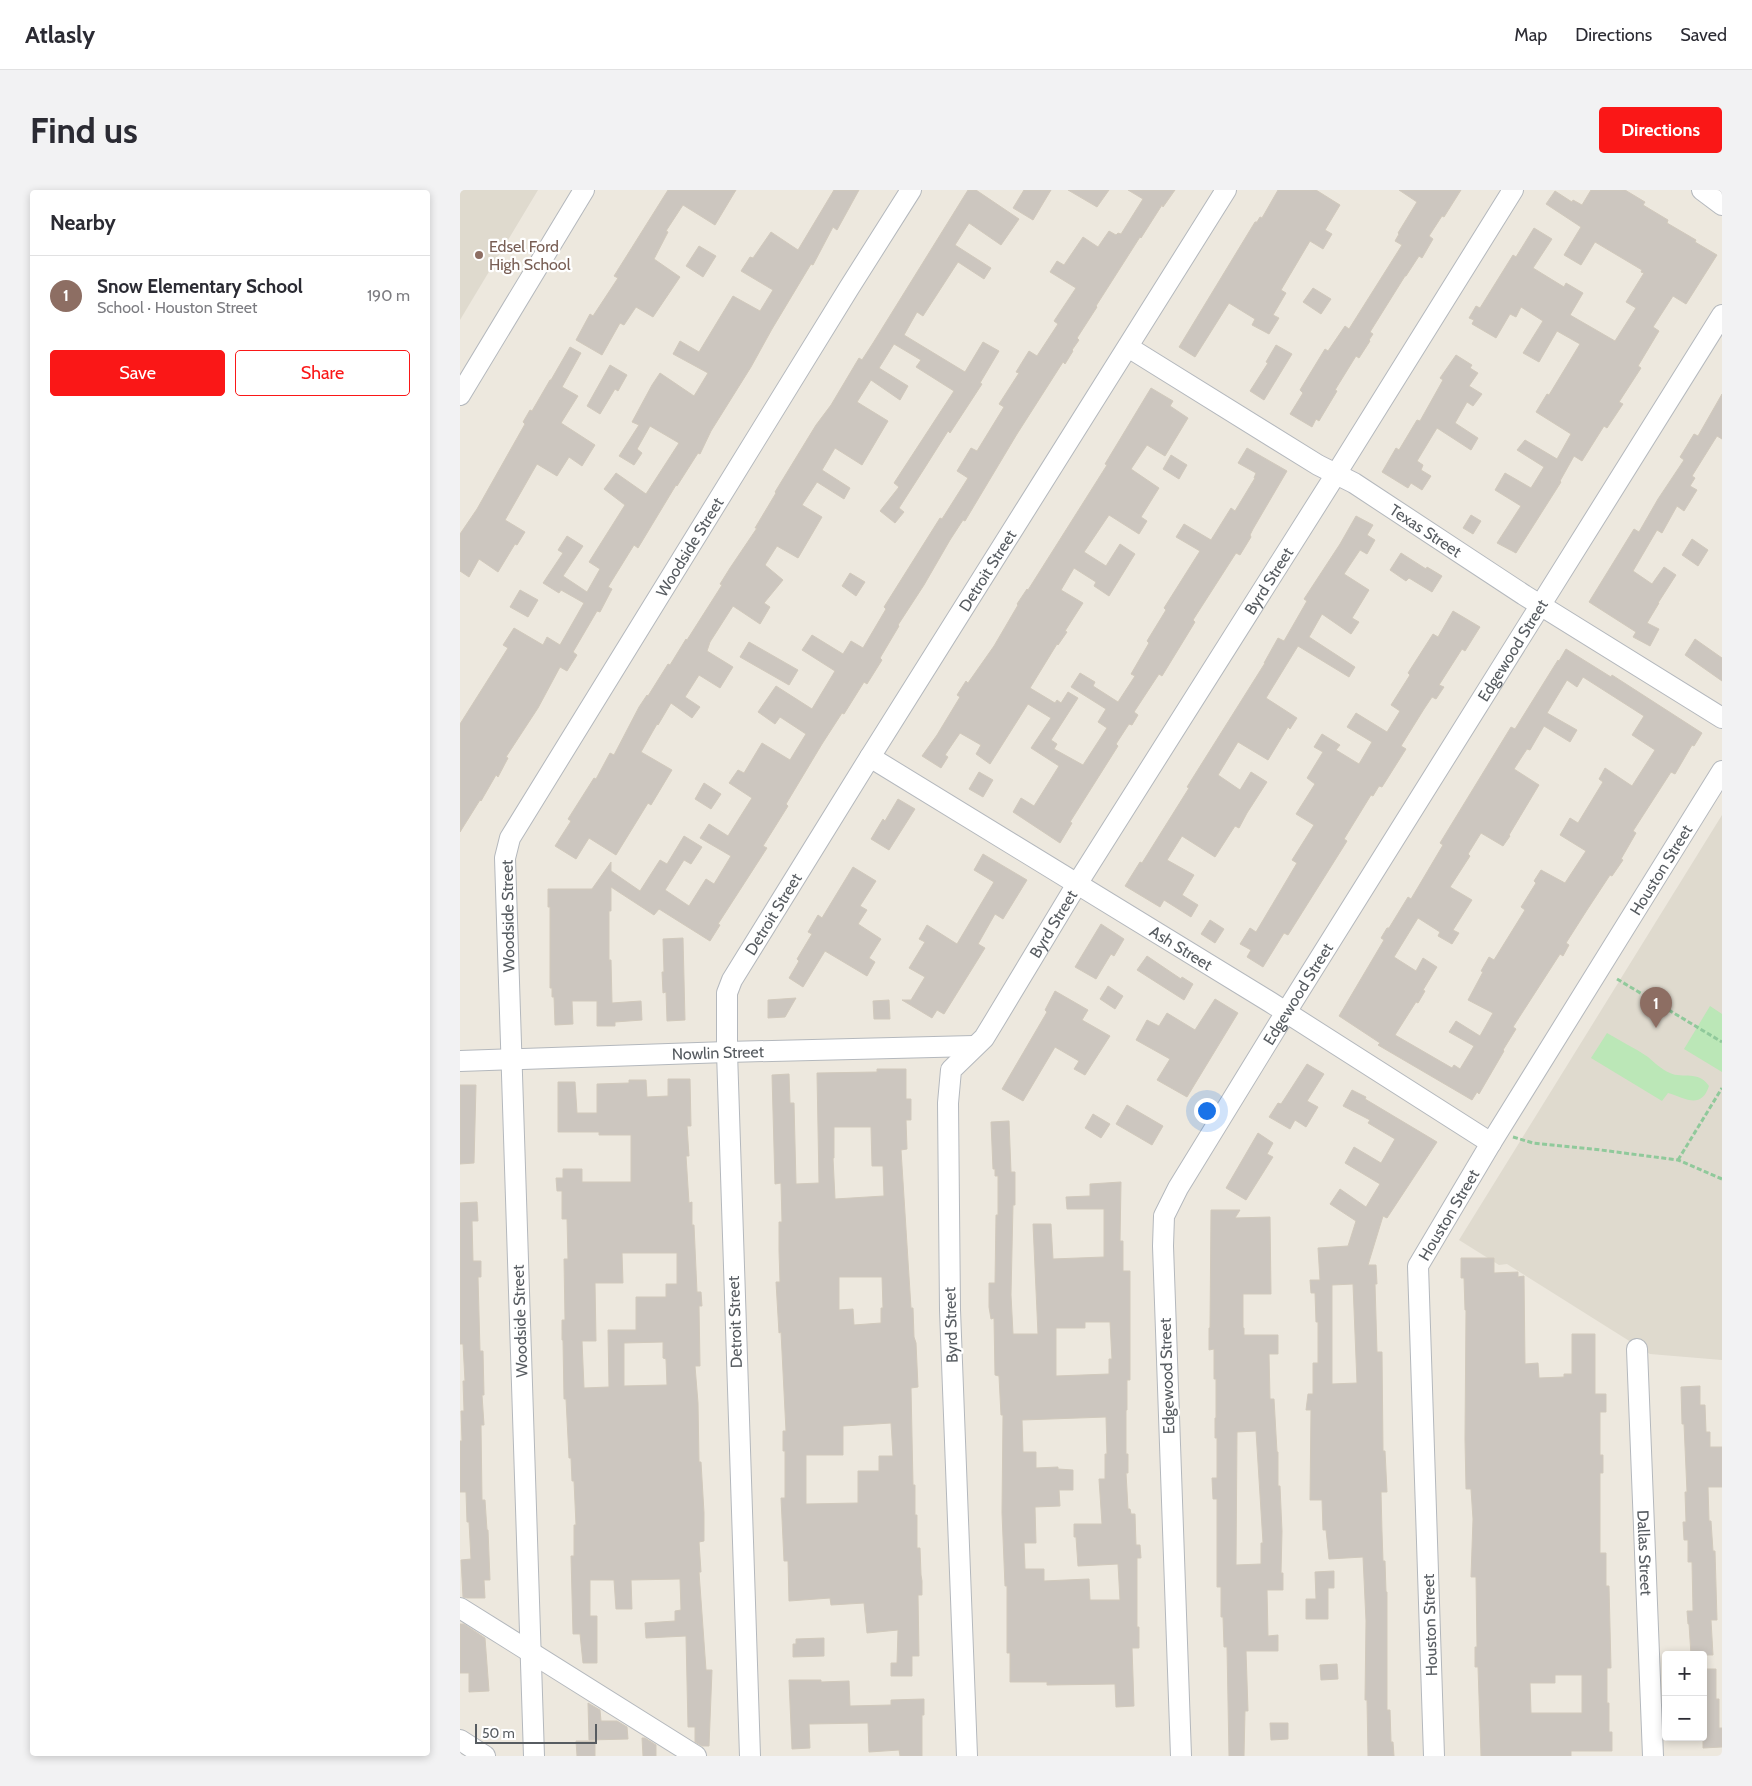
<!DOCTYPE html>
<meta charset="utf-8">
<style>
body{margin:0;font-family:Cabin,sans-serif;background:#f2f2f3;color:#2b2b33}
.controls{position:absolute;right:15px;bottom:15px;display:grid;overflow:hidden;border-radius:5px;box-shadow:0 2px 8px #0003}
.controls button{width:45px;height:45px;display:grid;place-items:center;padding:0;border:0;border-bottom:1px solid #e1e1e2;background:#fff;color:#2b2b33;font:25px sans-serif}
.scale{position:absolute;left:15px;bottom:12px;width:122px;box-sizing:border-box;padding-left:5px;border:2px solid #575c61;border-top:0;font-size:14px;line-height:18px;white-space:nowrap;color:#575c61;-webkit-text-stroke:4px #fff;paint-order:stroke}
.you{position:absolute;left:746px;top:920px;width:18px;height:18px;margin:-12px;border:4px solid #fff;border-radius:50%;background:#1a73e8;box-shadow:0 0 0 8px #1a73e833}
.badge{display:grid;place-items:center;width:32px;height:32px;border-radius:50%;background:#fa1717;color:#fff;font-size:16px;font-weight:700}
.pin{position:absolute;translate:-50% -41px;filter:drop-shadow(0 1px 2px #0008)}
.pin::after{content:'';position:absolute;top:26px;width:18px;height:15px;background:inherit;clip-path:polygon(0 0,100% 0,50% 100%)}
.list{margin:0;padding:0;list-style:none}
h2{display:flex;justify-content:space-between;align-items:center;height:65px;margin:0;padding:0 20px;font-size:21px}
h2 small{font-size:16px;font-weight:400;color:#7c7c81}
.list li{display:grid;grid-template-columns:32px 1fr auto;gap:15px;align-items:center;box-sizing:border-box;height:80px;padding:0 20px;border-top:1px solid #e1e1e2}
.list b{display:block;font-size:19px;white-space:nowrap}
.list p{margin:0;font-size:16px;white-space:nowrap;color:#7c7c81}
.list em{font-size:16px;font-style:normal;color:#7c7c81}
.actions{display:flex;gap:10px;padding:15px 20px}
.actions a{flex:1;padding:11px 0;border:1px solid #fa1717;border-radius:5px;text-align:center;font-size:18px;color:#fa1717}
.actions .main{background:#fa1717;color:#fff}
.map{position:relative;flex:none;width:1262px;height:1566px;overflow:hidden;border-radius:5px}
header{display:flex;align-items:center;gap:30px;box-sizing:border-box;height:70px;padding:0 25px;background:#fff;border-bottom:1px solid #e1e1e2}
header strong{font-size:24px}
nav{display:flex;gap:28px;margin-inline-start:auto;font-size:18px}
.intro{display:flex;align-items:center;justify-content:space-between;box-sizing:border-box;height:120px;padding:0 30px}
h1{margin:0;font-size:35px}
.button{padding:12px 22px;border-radius:5px;background:#fa1717;color:#fff;font-size:18px;font-weight:700}
main{display:flex;gap:30px;padding:0 30px}
aside{flex:1;background:#fff;border-radius:5px;box-shadow:0 2px 8px #0003}
.map>svg:first-child{display:block}
.education{fill:#dfdace}
.green{fill:#bbe7b7}
.building{fill:#ccc6bf;stroke:#d1c9bc;fill-rule:evenodd}
.lines{fill:none;stroke-linecap:round;stroke-linejoin:round}
.minor-casing{stroke:#b4b8bd;stroke-width:22}
.path{stroke:#90c99b;stroke-width:3;stroke-dasharray:5 2.5;stroke-linecap:butt}
.minor{stroke:#fff;stroke-width:20}
.education-dot{fill:#8d6e63;stroke:#fff;stroke-width:2}
.labels{text-anchor:middle;dominant-baseline:central;stroke-width:4.5;stroke-linejoin:round;paint-order:stroke}
.education-label{font-size:16px;fill:#785e54;stroke:#fff;text-anchor:start}
.street-label{font-size:16px;fill:#575c61;stroke:#fff}
</style>
<header>
<strong>Atlasly</strong>
<nav><a>Map</a><a>Directions</a><a>Saved</a></nav>
</header>
<div class="intro"><h1>Find us</h1><a class="button">Directions</a></div>
<main>
<aside>
<h2>Nearby<small></small></h2>
<ul class="list">
<li><span class="badge" style="background:#8d6e63">1</span><div><b>Snow Elementary School</b><p>School · Houston Street</p></div><em>190 m</em></li>
</ul>
<div class="actions"><a class="main">Save</a><a>Share</a></div>
</aside>
<div class="map">
<svg width="1262" height="1566" viewBox="0 0 1262 1566">
<rect width="100%" height="100%" fill="#ede8de"/>
<path class="education" d="M0,0H78L0,130Z
M1262,625V1170L1190,1164L1047,1074L1039,1075L999,1050Z"/>
<path class="green" d="M1250,816L1262,824V882L1224,859Z
M1147,843C1160,851 1175,858 1188,867C1195,873 1201,879 1210,883C1223,889 1238,880 1249,896C1241,920 1225,908 1208,903L1202,911L1131,868Z"/>
<path class="building" d="M208,0H276L255,35L223,15L206,41L208,42L194,69L220,87L193,127L176,117L164,135L160,133L142,165L116,150L130,124L133,126L158,88L154,86Z
M374,0H399L377,40L373,37L353,75L351,74L312,139L291,177L251,241L240,264L238,263L217,296L216,295L178,358L174,355L148,397L152,399L140,422L137,421L113,462L117,465L107,481L100,477L78,518L46,567L48,568L38,587L36,585L21,611L20,610L0,642V534L48,458L43,455L54,438L83,455L87,447L100,455L124,413L101,400L99,403L83,393L103,363L98,360L107,346L123,356L103,386L127,402L140,379L129,372L165,315L144,299L156,283L186,304L219,253L190,236L177,259L182,263L174,275L159,266L179,235L172,232L192,195L200,183L234,206L248,183L213,164L220,151L239,162L273,106L300,121L313,100L281,81L290,67L293,68L311,42L338,60Z
M508,0H516L559,29L541,55L509,33L495,55L531,78L524,89L498,72L463,126L457,122L444,145L505,182L523,152L539,161L520,193L522,194L490,243L488,241L464,279L439,318L444,322L435,333L420,321L439,297L434,293L494,201L456,177L461,170L434,154L419,178L448,196L440,210L411,190L397,212L428,231L402,275L375,258L362,280L390,298L384,309L357,292L342,315L362,327L338,368L317,356L305,375L323,390L304,413L310,417L300,434L273,416L250,452L247,461L273,477L260,498L239,485L225,507L240,517L232,528L211,513L198,535L197,534L181,562L212,580L191,615L188,613L156,665L129,648L116,669L95,656L111,631L108,629L134,588L136,589L150,563L154,565L179,517L187,505L188,506L208,474L210,475L226,449L227,450L262,395L260,394L270,378L297,338H295L316,303L315,302L356,235L371,215L399,168L402,170L413,153Z
M564,0H591L573,30L553,18Z
M608,0H649L637,17Z
M668,0H715L703,17L702,15L681,48L680,47L636,116L637,117L617,148L619,150L612,160L613,161L605,174L603,172L557,244L505,331L503,330L490,350L464,395L438,435L439,436L420,468L422,470L407,494L404,492L384,524L382,523L362,554L326,614L328,616L303,656L307,658L258,734L260,735L250,751L199,719L194,725L151,697V721H149V770H151L152,813L181,811L182,830L155,832V836H137V811H112L113,834L95,835L94,807H92V798H90V717H88V699H132L151,672V681L180,701L200,670L207,674L224,646L242,657L231,674L224,670L205,700L229,716L246,689L254,694L271,666L240,648L249,634L268,646L292,608L269,593L278,580L284,583L302,553L330,570L346,544L320,527L315,534L298,522L316,496L352,519L375,481L342,460L352,445L383,464L391,451L403,458L426,419L424,417L480,328L482,329L508,288L497,281L511,258L517,261L544,217L539,214L559,183L556,182L569,161L577,166L598,134L594,131L616,98L590,82L597,71L604,75L623,47L638,57L649,41L656,45L658,43L661,44L683,9Z
M818,0H856L880,15L865,40L872,44L863,59L850,51L821,100L826,103L813,125L819,128L809,144L792,135L795,129L769,113L735,167L719,157L795,32H797L800,27L802,28Z
M939,0H1001L984,27L982,26L969,46L973,49L962,68L959,66L946,86H945L910,142L913,144L909,150L910,151L899,168L896,166L875,200L877,201L859,231L856,229L852,237L830,224L843,203L840,200L865,159L868,161L885,136L889,139L942,55L935,51L939,44L938,43L957,12Z
M1131,0H1165L1185,12L1183,15L1208,30L1207,33L1236,50L1235,52L1257,65L1226,114L1213,106L1193,137L1199,141L1178,176L1181,178L1159,212L1163,214L1147,238L1144,236L1122,271L1114,266L1100,291L1101,292L1056,363L1037,353L1061,316L1035,300L1045,283L1071,298L1084,277L1057,260L1065,250L1097,269L1111,244L1076,222L1087,204L1089,205L1120,154L1097,141L1079,172L1063,163L1083,131L1061,117L1056,127L1050,124L1036,148L1012,134L1014,130L1009,128L1016,116L1020,118L1053,65L1056,67L1074,38L1092,49L1073,78L1104,97L1106,93L1123,103L1110,125L1155,151L1176,118L1166,112L1184,83L1181,82L1182,80L1135,52L1121,75L1104,65L1121,37L1086,14L1095,1L1112,12L1113,10L1122,15Z
M239,56L256,66L243,87L226,76Z
M853,98L871,109L861,124L843,112Z
M816,155L832,164L804,210L790,201L808,173L806,172Z
M110,157L121,163L102,197L118,206L101,233L135,255L122,276L109,267L97,286L77,274L45,330L65,342L57,355L55,354L38,382L19,369L9,387L0,381V344L17,319L65,234L63,232L70,220L72,221L90,190H91Z
M996,165L1012,175L1010,178L1018,183L1009,196L1022,204L1013,216L1007,212L995,233L1018,248L1011,260L977,238L957,271L963,275L961,280L971,286L962,300L951,293L948,298L922,282L936,258L939,260L957,230L960,231L983,190L980,188Z
M150,175L167,185L158,201L155,199L140,224L127,216Z
M691,198L713,211L710,216L728,228L705,266L687,255L671,279L699,298L681,327L687,331L679,344L649,325L624,362L646,376L660,354L675,364L649,406L634,396L636,392L614,378L601,400L623,413L605,441L607,442L598,455L597,454L570,498L595,513L597,510L601,513L608,502L618,508L591,550L597,554L594,559L623,575L647,538L638,532L646,519L611,497L620,483L635,492L633,496L658,512L675,486L671,484L689,453L687,451L706,420L704,418L740,361L716,347L724,334L751,350L771,318L775,321L795,288H794L796,283L778,273L787,258L827,281L793,339L790,345L791,347L780,365L776,363L733,430L735,432L702,486L699,484L674,522L678,525L672,535L669,534L656,554L658,556L610,632L612,633L600,653L553,622L561,608L574,616L599,576L571,558L591,528L568,514L530,574L516,564L521,555L500,543L485,565L488,567L481,578L462,566L477,545L500,507L497,505L506,491L508,493L534,456L558,415L557,414L567,399L568,400L647,275L645,274Z
M1262,204V249L1257,246L1232,286L1235,288L1230,296L1237,300L1224,321L1217,316L1202,343L1197,340L1173,381L1192,394L1204,377L1216,385L1198,413H1199L1187,433L1199,439L1190,456L1173,447L1176,442L1129,412L1174,339L1179,342L1198,309L1224,270L1220,267L1234,244L1238,246Z
M711,265L727,275L719,289L703,279Z
M1011,325L1021,331L1013,344L1003,338Z
M896,326L913,335L907,345L915,350L907,364L900,360L884,384L909,400L892,428L899,432L891,444L862,424L849,447L895,477L889,487L838,456L806,508L837,528L830,539L828,537L808,570L778,552L758,585L780,600L791,582L807,592L787,623L779,638L775,636L755,667L722,646L707,670L734,685L722,705L738,715L731,727L704,710L700,717L665,696L680,672L682,673L729,598L727,597L805,473H804L818,448L824,451L847,411L844,409L880,354Z
M1232,349L1248,360L1238,376L1222,365Z
M941,363L966,379L967,377L982,386L972,402L949,388L946,391L930,380Z
M390,383L405,392L396,406L382,396Z
M60,400L78,410L68,427L50,417Z
M993,421L1020,437L1005,461L1002,459L979,495L984,497L976,509L972,507L964,519L941,556L946,559L922,597L919,596L913,606L911,605L884,649L887,651L828,745L824,743L803,777L787,767L791,760L780,754L790,738L796,742L837,673L832,670L854,635L836,624L855,594L847,588L863,562L854,557L862,544L880,555L876,560L899,574L912,552L887,537L896,523L927,542L940,521L931,515L950,485L948,483L973,444L978,447Z
M1235,449L1262,468V491L1225,465Z
M289,452L338,480L329,495L280,467Z
M1106,459L1151,487L1152,485L1242,543L1234,556L1232,555L1215,584L1211,582L1173,641L1176,643L1161,669L1163,670L1152,686L1150,685L1127,720L1106,753L1109,755L1103,766L1100,764L1053,837L1056,839L1043,860L1044,861L1019,904L1017,902L1012,910L918,855L920,853L879,826L924,750L921,748L927,738H929L948,707L951,709L983,655L980,653L1051,537L1055,539L1098,470L1099,471ZM1123,487L1184,526L1172,545L1195,560L1172,596L1145,578L1139,589L1143,592L1118,633L1110,628L1100,645L1126,661L1105,693L1081,680L1074,691L1076,693L1061,717L1065,720L1034,770L1029,767L1021,781L1023,782L1008,810L1033,823L1020,846L996,831L989,842L1014,856L1000,879L994,875L992,878L935,845L956,812L958,813L965,801L963,800L977,777L963,768L956,781L934,767L958,728L980,742L978,746L992,754L999,743L993,740L1012,710L990,697L1010,666L1008,664L1021,643L1043,656L1050,646L1049,645L1079,595L1054,579L1067,559L1070,560L1084,536L1110,552L1117,540L1087,523L1107,490L1117,497Z
M519,582L533,590L523,607L509,599Z
M244,593L261,604L251,619L235,609Z
M438,609L455,619L429,660L411,649L423,629L425,631Z
M523,664L567,690L543,729L535,724L518,754L525,758L484,824L477,820L472,828L442,810H451L465,787L449,778L465,752L459,749L467,735L497,754L534,692L514,680Z
M393,677L416,691L400,716L407,720L398,734L421,749L409,768L415,772L407,786L365,761L343,797L329,788L339,771L337,769L352,744L348,742L358,725L362,728Z
M750,730L764,739L755,753L741,744Z
M641,734L664,749L654,766L651,764L636,789L615,777Z
M223,748L225,830L207,831L206,802L203,803L202,782H204L203,749Z
M687,766L721,789L722,787L733,794L724,810L677,780Z
M648,796L663,806L655,819L640,809Z
M595,801L628,820L622,830L650,846L625,885L614,879L619,871L595,857L563,911L542,899L587,822L585,820Z
M336,808L325,827L308,828V810Z
M755,809L778,823L727,907L697,890L710,869L676,850L687,830L699,836L707,823L735,840Z
M429,810L430,829H414L413,811Z
M847,874L864,884L847,911L858,917L846,937L835,930L830,939L809,927L818,913L821,914L825,908Z
M417,879H446V909H451V930H446L447,959L441,960L451,1118H453L454,1147L456,1153L458,1197L451,1198L453,1295H455V1325H457V1358H460L461,1385L462,1391V1405H458L459,1466H452V1486H431V1473H437L438,1440L407,1443L404,1413L371,1415L370,1408L329,1411L328,1371H324L321,1308H325V1261H323V1241H326L321,1142L319,1143L316,1092H320L319,1061V1032H322L321,993L315,994L312,885L329,884L330,913H334L336,994L359,993L357,883L417,882ZM374,937H411L412,976H423L424,1006L375,1009L373,968H374ZM379,1087H422L423,1118H421V1133L394,1135L393,1119L379,1120ZM431,1233L433,1266H419V1281H398V1313L346,1314V1265H383V1236Z
M208,889H230L231,936H227L229,966H226L229,1013L232,1012V1035H234L237,1102H241L242,1116H239L240,1176H235L238,1213L239,1272H241L244,1323V1351L239,1352L241,1382H239L246,1480H252L249,1556H242L235,1552V1537H228L226,1446L186,1448L185,1433L215,1431V1421L221,1420L220,1389L171,1390L172,1419H156L154,1390H130V1426H137V1473H123L120,1444H113L111,1366H114V1335H116L114,1291H112L111,1268H109L106,1209H104L103,1150H102V1130H105L104,1069H108L107,1029H102V1001H97L96,988H103V979H122V992H171V945H139V942H98V892H115L117,923H137V894L169,893V890H186L187,907L208,906ZM162,1063H217V1094H206V1107H176V1140H148L149,1197L124,1198L122,1151H136L135,1093H163ZM203,1152V1168L206,1169L207,1195L164,1196V1153Z
M0,895H16L14,973L0,974Z
M892,900L906,907L905,909L977,952L927,1028L923,1026L908,1075H916L917,1094H915L917,1162H922L923,1261H925L927,1302H921L922,1342L923,1371H925L926,1402H927V1520H930L931,1552H933L934,1566H908L907,1510H905L906,1431L903,1367L869,1369L866,1340H863L862,1310H850L851,1220H846L848,1204H853V1173H858V1132H856L855,1103H851L850,1090H860L858,1058L888,1056L896,1031L870,1014L880,999L906,1017L920,994L885,973L894,957L921,973L935,949L908,933L910,930L883,916ZM893,1094L897,1193L872,1194V1095Z
M667,915L703,936L692,955L656,934Z
M633,924L650,934L641,948L625,938Z
M549,931L551,982H555V1015H553L551,1105L553,1144H578L573,1034H591L593,1069L644,1067V1019H607L606,1007L630,1006V994L661,992L660,1051H663V1081H670V1190H667V1220H666V1264H668V1283H666L668,1319H670L671,1324H675L676,1355H680L681,1368H677V1437H679V1458H672L674,1516L656,1517L655,1494L587,1495V1492H550V1463H547V1396H545L542,1323L543,1225H541L539,1186L535,1185L534,1128L531,1129L529,1117V1093H535L536,1025H538V986H535V979H533L531,932ZM625,1132H650L652,1169H649V1184L596,1186V1138H625ZM646,1227L647,1264H645V1289H639L642,1334H614V1347H616L618,1376L658,1374L660,1410H630L629,1389L584,1391V1379H565L564,1353H576L575,1317L600,1316L599,1300H613V1280L598,1279V1277L576,1278V1262H563L562,1230Z
M798,943L813,953L807,964L813,967L786,1010L766,998Z
M17,1012L18,1031H12L13,1071H21V1087H18L20,1161H23L24,1205H22L24,1235H21L22,1310H25L27,1340H28L30,1390H24L25,1408H7L3,1407L1,1370L11,1369L9,1332H7L6,1302H0V1251H2L1,1221H4L3,1191H5L3,1154H0V1013Z
M751,1020H780L775,1028L810,1027L811,1104H783V1138H784V1145H818V1164H809L810,1209H814L817,1262H818V1296H820L822,1341L821,1383H823V1400H807L808,1446L818,1445V1461H786L788,1521H785L784,1566H769L767,1457H764L763,1427H761V1397H757V1309H753L752,1288H757V1248H755V1228H756V1189H754V1159L749,1160V1138H750ZM796,1241L803,1353H801V1374L776,1375L777,1242Z
M1001,1068H1034V1083L1058,1082V1087L1064,1086L1065,1174L1078,1173L1079,1188L1104,1187V1184H1112V1144H1135V1204H1146V1222H1140V1265H1143V1283H1140V1363H1146V1396H1149L1151,1478H1147V1513H1149V1542H1152V1561H1111V1566H1021L1018,1477H1015V1457H1017L1016,1387H1011L1013,1329L1011,1299H1006L1005,1249L1006,1120H1005L1004,1088H1001ZM1095,1485H1122V1523H1071L1070,1493H1095Z
M1240,1196V1215H1245L1246,1242H1250V1257H1262V1297H1248L1249,1331H1251L1253,1361H1255L1257,1430H1251L1253,1465H1231L1229,1434H1228L1227,1421H1233L1232,1372H1228V1350H1224L1223,1332H1226L1225,1302H1227L1224,1234H1222L1221,1197Z
M874,1381V1398H868V1429H846V1409H856L855,1382Z
M0,1434H4L25,1448L29,1501L9,1502V1483H0Z
M364,1448V1466L333,1467V1454H336V1449Z
M877,1474L878,1489L861,1490L860,1475Z
M1243,1479H1256V1509H1259V1538H1262V1557L1243,1558Z
M329,1490H361V1492L389,1491L390,1516L431,1515V1510L464,1509V1525H462V1566H440L439,1560L409,1562L408,1533L349,1534L350,1558L332,1559Z
M128,1513L140,1520L141,1531H157L167,1537L168,1549L129,1550Z
M810,1533H828V1549L811,1550Z
M182,1548H185L196,1555V1566H183Z
M116,1551H135V1566H117Z"/>
<g class="lines">
<defs>
<g id="minor">
<path d="M1242,0L1262,15"/>
<path id="s1" d="M668,157L858,275L894,293L1064,405L1262,528"/>
<path d="M0,205L124,0"/>
<path id="s2" d="M410,567L810,812L1031,953"/>
<path id="s3" d="M0,871L267,862L514,856"/>
<path id="s4" d="M1177,1159L1193,1566"/>
<path d="M0,1418L236,1566"/>
<path d="M0,1550L25,1566"/>
<path id="s5" d="M74,1566L45,668L50,648L389,98L451,0"/>
<path id="s6" d="M290,1566L267,862V803L272,790L405,575L766,0"/>
<path id="s7" d="M507,1566L490,1120L488,913L491,880L524,848L535,830L617,694L876,284L1053,0"/>
<path id="s8" d="M721,1566L703,1056L704,1026L718,998L818,835L1262,125"/>
<path id="s9" d="M974,1566L958,1076L1031,953L1262,581"/>
</g>
</defs>
<use href="#minor" class="minor-casing"/>
<path class="path" d="M1157,789L1262,852
M1053,947L1073,953L1133,959L1218,970L1262,989
M1218,970L1262,898"/>
<use href="#minor" class="minor"/>
</g>
<circle class="education-dot" cx="19" cy="65" r="5"/>
<g class="labels">
<g class="education-label">
<text x="29" y="56">Edsel Ford<tspan x="29" dy="18">High School</tspan></text>
</g>
<g class="street-label">
<text stroke="none"><textPath href="#s1" startOffset="350">Texas Street</textPath></text>
<text stroke="none"><textPath href="#s5" startOffset="1261">Woodside Street</textPath></text>
<text stroke="none"><textPath href="#s6" startOffset="1260">Detroit Street</textPath></text>
<text stroke="none"><textPath href="#s7" startOffset="1271">Byrd Street</textPath></text>
<text stroke="none"><textPath href="#s8" startOffset="1205">Edgewood Street</textPath></text>
<text stroke="none"><textPath href="#s9" startOffset="955">Houston Street</textPath></text>
<text stroke="none"><textPath href="#s6" startOffset="855">Detroit Street</textPath></text>
<text transform="translate(48 726) rotate(-91)">Woodside Street</text>
<text stroke="none"><textPath href="#s7" startOffset="866">Byrd Street</textPath></text>
<text stroke="none"><textPath href="#s2" startOffset="365">Ash Street</textPath></text>
<text stroke="none"><textPath href="#s8" startOffset="800">Edgewood Street</textPath></text>
<text stroke="none"><textPath href="#s3" startOffset="258">Nowlin Street</textPath></text>
<text stroke="none"><textPath href="#s9" startOffset="550">Houston Street</textPath></text>
<text transform="translate(60 1131) rotate(-92)">Woodside Street</text>
<text transform="translate(275 1132) rotate(-92)">Detroit Street</text>
<text transform="translate(491 1135) rotate(-92)">Byrd Street</text>
<text transform="translate(707 1186) rotate(-92)">Edgewood Street</text>
<text stroke="none"><textPath href="#s4" startOffset="204">Dallas Street</textPath></text>
<text transform="translate(970 1435) rotate(-92)">Houston Street</text>
</g>
</g>
</svg>
<div class="controls">
<button>+</button>
<button>−</button>
</div>
<div class="scale">50 m</div>
<div class="you"></div>
<div class="pin badge" style="left:1196px;top:838px;background:#8d6e63">1</div>
</div>
</main>
